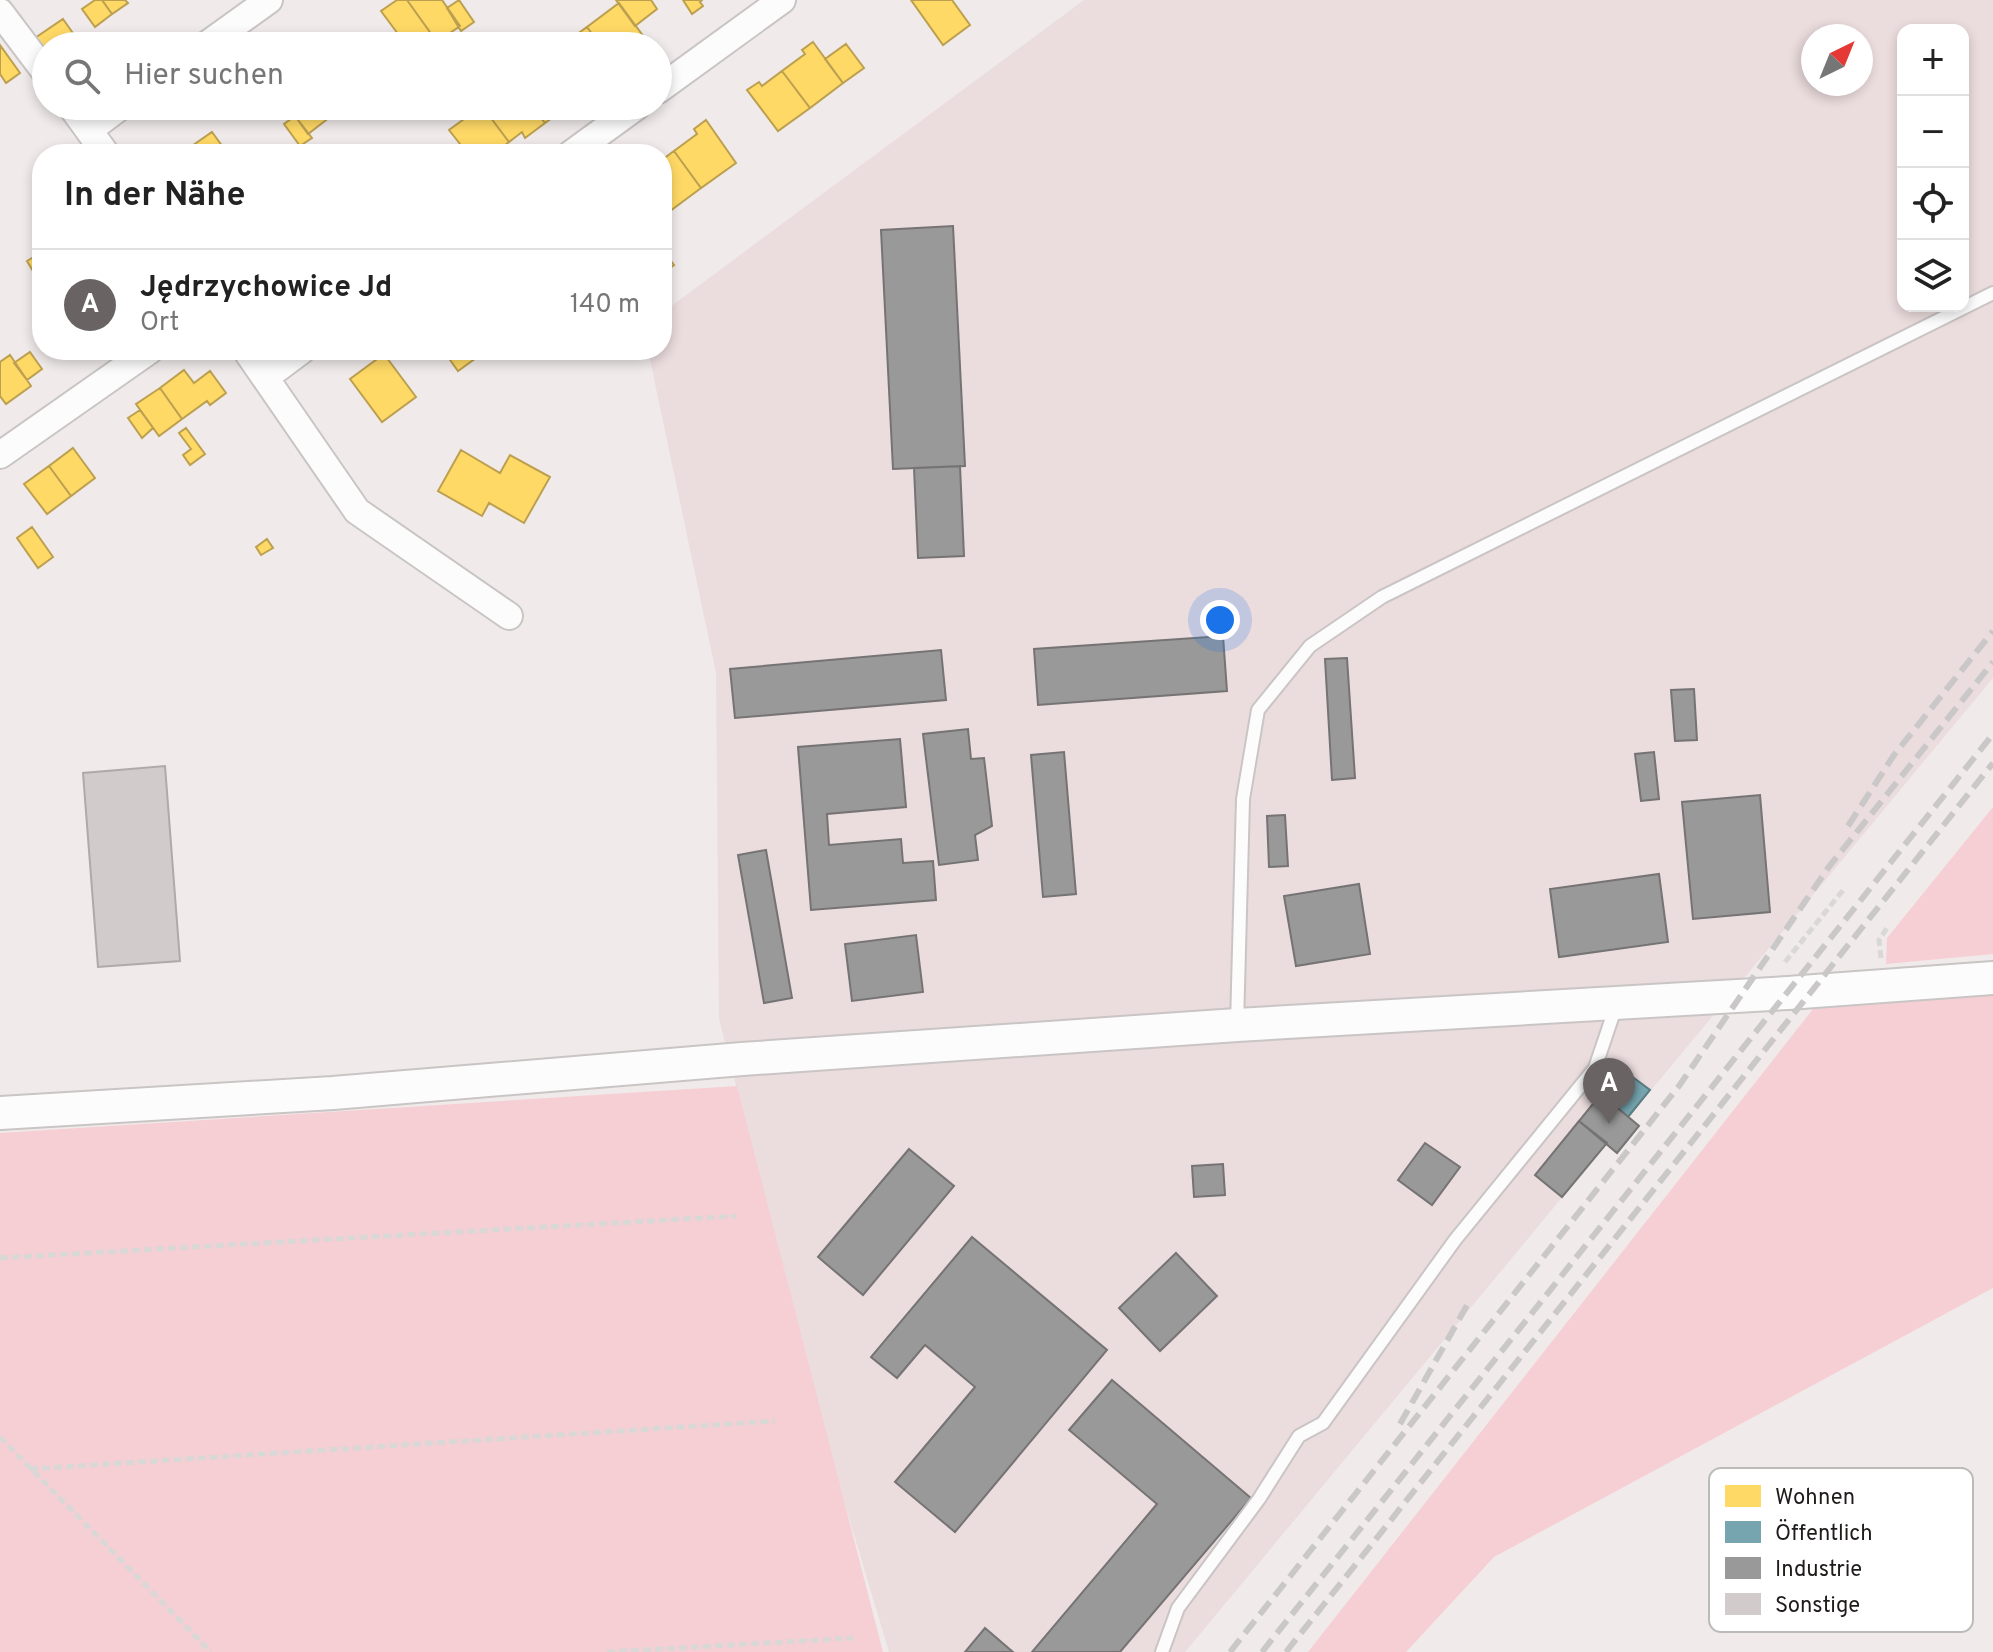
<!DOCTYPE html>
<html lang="de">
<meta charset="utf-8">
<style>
body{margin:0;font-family:Overpass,sans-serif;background:#f6f6f6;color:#222}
.controls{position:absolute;right:24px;top:24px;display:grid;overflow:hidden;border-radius:16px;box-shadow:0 4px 12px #0003}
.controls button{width:72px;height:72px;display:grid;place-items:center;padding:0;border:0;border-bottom:2px solid #e0e0e0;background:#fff;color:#222;font:40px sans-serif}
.compass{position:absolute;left:1801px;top:24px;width:72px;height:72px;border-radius:50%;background:#fff;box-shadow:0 4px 12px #0003;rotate:43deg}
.you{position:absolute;left:1220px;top:620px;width:28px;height:28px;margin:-20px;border:6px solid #fff;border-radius:50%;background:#1a73e8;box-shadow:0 0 0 12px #1a73e833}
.badge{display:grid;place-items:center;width:52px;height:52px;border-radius:50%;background:#696363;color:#fff;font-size:26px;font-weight:700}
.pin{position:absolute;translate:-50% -66px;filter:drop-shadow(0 2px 4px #0008)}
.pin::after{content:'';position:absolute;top:42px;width:28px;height:24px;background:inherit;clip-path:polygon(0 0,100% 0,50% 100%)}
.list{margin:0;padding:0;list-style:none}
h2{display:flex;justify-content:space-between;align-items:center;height:104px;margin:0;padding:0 32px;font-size:34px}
h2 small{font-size:26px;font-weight:400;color:#767676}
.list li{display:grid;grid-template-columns:52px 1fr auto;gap:24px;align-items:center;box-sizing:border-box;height:112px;padding:0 32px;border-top:2px solid #e0e0e0}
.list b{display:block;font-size:30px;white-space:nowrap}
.list p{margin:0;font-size:26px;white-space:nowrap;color:#767676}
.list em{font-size:26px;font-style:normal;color:#767676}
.icon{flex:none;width:44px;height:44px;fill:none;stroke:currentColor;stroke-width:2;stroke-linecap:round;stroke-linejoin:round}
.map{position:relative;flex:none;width:1993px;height:1652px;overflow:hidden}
.search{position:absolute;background:#fff;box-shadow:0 4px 12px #0003;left:32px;top:32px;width:640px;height:88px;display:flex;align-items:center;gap:20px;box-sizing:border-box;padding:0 28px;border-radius:44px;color:#767676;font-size:30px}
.panel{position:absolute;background:#fff;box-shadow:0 4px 12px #0003;left:32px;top:144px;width:640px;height:216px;border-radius:32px}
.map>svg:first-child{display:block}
.built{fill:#ebdcdd;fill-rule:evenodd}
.green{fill:#f6cfd4}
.homes{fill:#ffd966;stroke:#bca050;stroke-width:2}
.public{fill:#76a5af;stroke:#5c7c83;stroke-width:2}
.industry{fill:#999;stroke:#757373;stroke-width:2}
.building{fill:#d1cbcc;stroke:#aea9aa;stroke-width:2}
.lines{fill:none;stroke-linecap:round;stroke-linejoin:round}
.service-casing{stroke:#cac5c5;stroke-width:16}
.minor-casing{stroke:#cac5c5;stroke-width:30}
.tertiary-casing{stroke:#cac5c5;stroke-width:36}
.path{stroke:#dad7d7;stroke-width:5;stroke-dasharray:8 4;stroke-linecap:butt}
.service{stroke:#fdfcfc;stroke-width:12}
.minor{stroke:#fdfcfc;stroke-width:26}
.tertiary{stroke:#fdfcfc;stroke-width:32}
.rail{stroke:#c9c7c7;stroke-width:6;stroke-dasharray:16 8;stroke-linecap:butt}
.key{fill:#fff;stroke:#bcbbbb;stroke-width:2}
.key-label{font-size:22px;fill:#201b1b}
</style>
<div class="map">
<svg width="1993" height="1652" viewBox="0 0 1993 1652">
<rect width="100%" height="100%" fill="#f0eaea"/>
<path class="built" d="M1084,0H1993V678L1185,1652H889L835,1471L719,1019L716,673L648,350H662V313ZM1903,30H1963V306H1903ZM1813,36H1861V84H1813Z"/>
<path class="green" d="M1993,807V954L1886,964L1887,938Z
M1993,995V1288L1494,1557L1406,1652H1308L1813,1009Z
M737,1086L883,1652H0V1133Z"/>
<path class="homes" d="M95,0H102L112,14L95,27L82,9Z
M102,0H125L128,3L112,14Z
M397,0H407L437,42L431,46H407L381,11Z
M407,0H442L460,26L437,42Z
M459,0L474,22L461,31L447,8Z
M616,0H651L657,9L635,26Z
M683,0H702L700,2L703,6L692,14Z
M911,0H952L970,25L943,45Z
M619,3L649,44L647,46H601L587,27Z
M63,19L82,46H46V54L35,38Z
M587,27L601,46H561Z
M813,42L843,83L810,108L782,71L805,54L802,50Z
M846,44L864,68L843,83L825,59Z
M0,45L20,73L6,83L0,74Z
M782,71L810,108L778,131L747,90L759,82L762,86Z
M288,106H322L330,117L308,134Z
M322,106H346L330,117Z
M482,106H532L545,123L525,138L522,132L509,142Z
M482,106L509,142L494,154H468L449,130Z
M532,106H558L561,111L545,123Z
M295,116L312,138L300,146L284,124Z
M706,120L736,163L701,188L674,151L697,134L694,129Z
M212,132L228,154H193L189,148Z
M674,151L701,188L666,214L662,208V160Z
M662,249L674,265L662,274Z
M42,252V282L40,283L27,261Z
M443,350H487L458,371Z
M30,352L42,369L27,380L14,363Z
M384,354L416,397L382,422L350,379Z
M10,355L31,386L6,404L0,396V362Z
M184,370L194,383L210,371L226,393L210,405L207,401L182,419L160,388Z
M160,388L182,419L159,436L136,404Z
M140,410L153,428L142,438L128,418Z
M186,428L205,454L190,465L183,455L191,449L179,433Z
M73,448L95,478L71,496L49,466Z
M461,450L500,473L510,455L550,477L524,523L489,503L482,516L438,491Z
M49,466L71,496L47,514L24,484Z
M32,527L53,557L38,568L17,538Z
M267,539L273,548L261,555L256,547Z"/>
<path class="public" d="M1622,1069L1650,1090L1628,1117L1601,1094Z"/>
<path class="industry" d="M953,226L965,466L893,469L881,230Z
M960,466L964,556L918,558L914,468Z
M1223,636L1227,691L1038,705L1034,649Z
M941,650L946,700L735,718L730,669Z
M1347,658L1355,778L1332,780L1325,659Z
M1694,689L1697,740L1675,741L1671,690Z
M968,729L971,759L984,758L992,826L975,835L978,860L939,865L923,734Z
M900,739L906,807L827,814L829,845L901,839L903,863L933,861L936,900L811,910L798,747Z
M1064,752L1076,894L1043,897L1031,755Z
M1654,752L1659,799L1641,801L1635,754Z
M1760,795L1770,912L1693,919L1682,802Z
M1285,815L1288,866L1269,867L1267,816Z
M766,850L792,998L764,1003L738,855Z
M1659,874L1668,942L1559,957L1550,889Z
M1359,884L1370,954L1296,966L1284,896Z
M916,935L923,992L852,1001L845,944Z
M1601,1094L1639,1126L1617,1153L1579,1121Z
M1579,1121L1607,1143L1562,1197L1535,1175Z
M1425,1143L1460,1167L1432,1205L1398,1180Z
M909,1149L954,1186L863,1295L818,1257Z
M1223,1164L1225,1195L1194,1197L1192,1166Z
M972,1237L1107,1350L955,1532L895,1482L975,1387L925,1345L897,1378L871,1357Z
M1176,1253L1217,1296L1160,1351L1119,1308Z
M1112,1380L1251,1498L1120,1652H1032L1157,1504L1069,1430Z
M985,1628L1013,1652H965Z"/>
<path class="building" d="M165,766L180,961L98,967L83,773Z"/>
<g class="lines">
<defs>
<path id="service" d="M1237,1025L1243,799L1258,710L1310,646L1382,597L1993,293
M1162,1652L1178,1608L1259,1499L1299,1436L1323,1423L1455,1240L1595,1068L1616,1006"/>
<path id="minor" d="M0,12L46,73
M205,46L269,0
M658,90L782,0
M71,106L106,154
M89,130L121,106
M571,154L637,106
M246,350L357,511L509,616
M266,377L302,350
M0,455L150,350"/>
<path id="tertiary" d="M0,1113L333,1093L742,1059L1237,1025L1788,993L1993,978"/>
</defs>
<use href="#service" class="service-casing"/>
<use href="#minor" class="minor-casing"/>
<use href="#tertiary" class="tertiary-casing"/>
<path class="path" d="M1881,958L1879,940L1887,928
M1785,962L1844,889
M0,1258L736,1216
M0,1437L211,1652
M30,1469L775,1421
M607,1652L853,1638"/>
<use href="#service" class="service"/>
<use href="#minor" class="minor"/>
<use href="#tertiary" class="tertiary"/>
<path class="rail" d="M1848,826L1894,755L1993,631
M1400,1424L1470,1300
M1230,1652L1679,1086L1828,868L1993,662
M1262,1652L1993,734
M1286,1652L1993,763"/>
</g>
<rect x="1709" y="1468" width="264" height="164" rx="12" class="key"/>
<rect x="1725" y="1485" width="36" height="22" fill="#ffd966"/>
<rect x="1725" y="1521" width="36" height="22" fill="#76a5af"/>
<rect x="1725" y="1557" width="36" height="22" fill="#999"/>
<rect x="1725" y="1593" width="36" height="22" fill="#d1cbcc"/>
<g class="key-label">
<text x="1775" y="1504">Wohnen</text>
<text x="1775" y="1540">Öffentlich</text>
<text x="1775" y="1576">Industrie</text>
<text x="1775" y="1612">Sonstige</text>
</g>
</svg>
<div class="controls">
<button>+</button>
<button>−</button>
<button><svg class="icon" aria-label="locate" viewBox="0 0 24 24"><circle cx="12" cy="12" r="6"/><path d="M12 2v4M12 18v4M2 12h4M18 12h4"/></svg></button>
<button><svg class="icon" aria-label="layers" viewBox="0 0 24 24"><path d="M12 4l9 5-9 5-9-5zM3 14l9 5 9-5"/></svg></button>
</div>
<svg class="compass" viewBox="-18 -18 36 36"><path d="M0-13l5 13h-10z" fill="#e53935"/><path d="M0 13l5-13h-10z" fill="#767676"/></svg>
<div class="you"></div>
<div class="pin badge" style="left:1609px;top:1124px">A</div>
<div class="search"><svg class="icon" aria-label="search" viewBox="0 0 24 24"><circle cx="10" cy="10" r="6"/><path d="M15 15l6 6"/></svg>Hier suchen</div>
<section class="panel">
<h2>In der Nähe<small></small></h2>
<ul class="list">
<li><span class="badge">A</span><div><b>Jędrzychowice Jd</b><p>Ort</p></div><em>140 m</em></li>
</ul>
</section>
</div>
